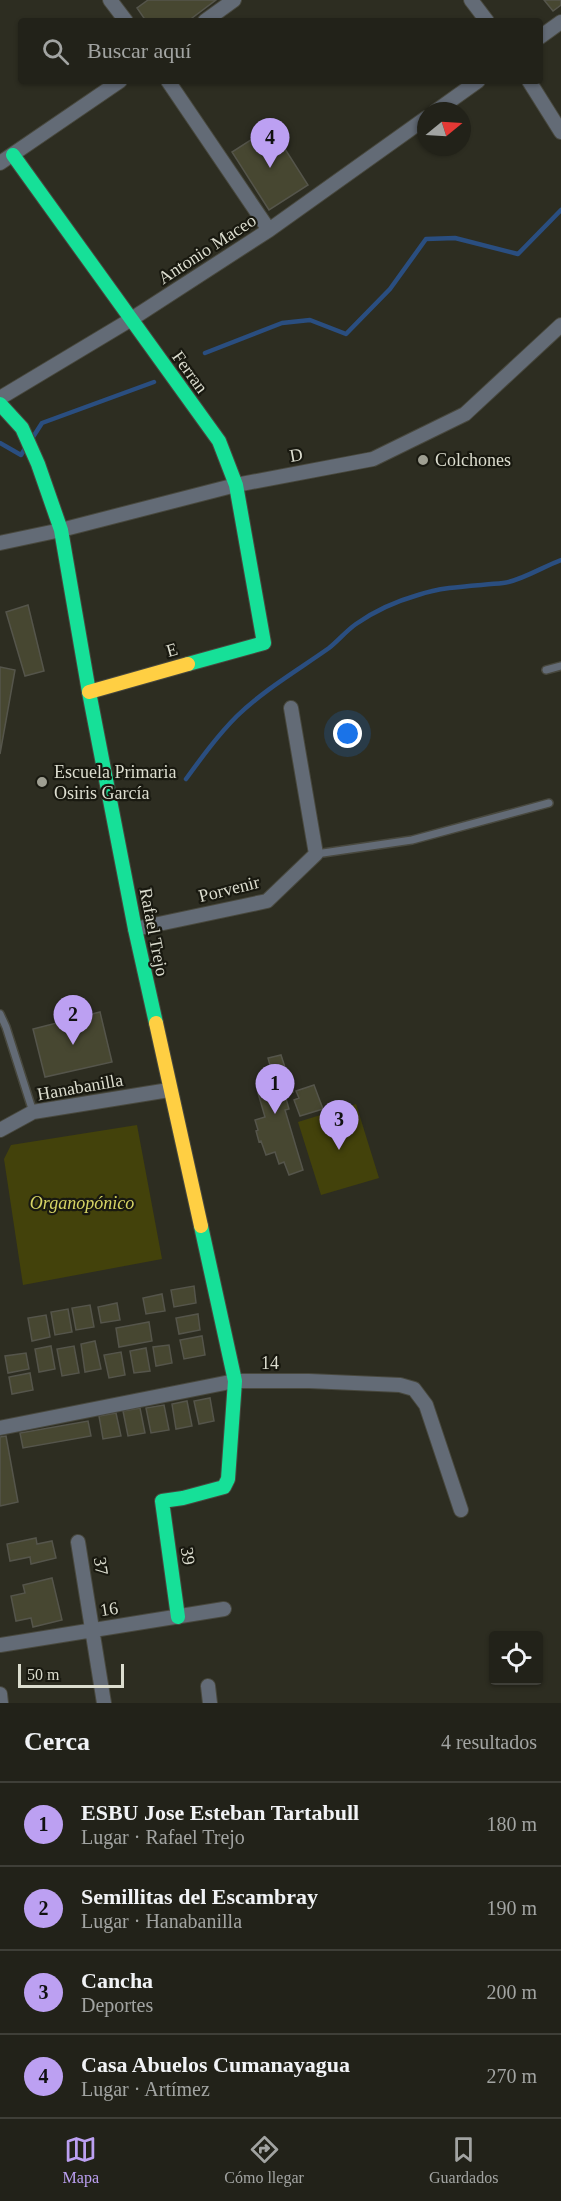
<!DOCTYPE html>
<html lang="es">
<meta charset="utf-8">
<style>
body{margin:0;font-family:"Times New Roman",serif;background:#2a2a22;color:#f1f3f6}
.controls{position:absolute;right:18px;bottom:18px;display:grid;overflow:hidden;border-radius:6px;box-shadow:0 2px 4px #0004}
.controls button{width:54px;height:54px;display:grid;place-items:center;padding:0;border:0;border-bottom:2px solid #3f3f38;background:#222219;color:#f1f3f6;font:30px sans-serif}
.compass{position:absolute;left:417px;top:102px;width:54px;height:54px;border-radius:50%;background:#222219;box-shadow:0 2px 4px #0004;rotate:72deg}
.scale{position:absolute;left:18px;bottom:15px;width:106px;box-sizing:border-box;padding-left:6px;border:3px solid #dcddcf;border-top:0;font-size:16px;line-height:21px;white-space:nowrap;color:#dcddcf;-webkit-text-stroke:4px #191910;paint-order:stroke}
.you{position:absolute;left:348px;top:734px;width:21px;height:21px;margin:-15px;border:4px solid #fff;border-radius:50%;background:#1a73e8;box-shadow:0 0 0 9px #1a73e833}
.badge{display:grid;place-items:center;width:39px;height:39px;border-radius:50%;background:#bca0f2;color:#111;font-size:20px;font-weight:700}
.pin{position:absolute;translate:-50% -50px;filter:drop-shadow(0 2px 3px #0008)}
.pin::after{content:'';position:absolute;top:32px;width:21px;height:18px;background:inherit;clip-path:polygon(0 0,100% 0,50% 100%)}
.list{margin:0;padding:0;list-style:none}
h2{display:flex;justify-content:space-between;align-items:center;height:78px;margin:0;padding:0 24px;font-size:26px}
h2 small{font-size:20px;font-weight:400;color:#a2a4a2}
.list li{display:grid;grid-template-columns:39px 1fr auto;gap:18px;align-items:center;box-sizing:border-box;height:84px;padding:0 24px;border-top:2px solid #3f3f38}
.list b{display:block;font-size:22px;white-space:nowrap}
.list p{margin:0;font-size:20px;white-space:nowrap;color:#a2a4a2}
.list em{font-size:20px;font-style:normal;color:#a2a4a2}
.icon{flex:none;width:33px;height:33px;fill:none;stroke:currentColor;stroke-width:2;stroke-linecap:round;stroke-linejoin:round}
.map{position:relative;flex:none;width:561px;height:1703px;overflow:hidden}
.search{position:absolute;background:#222219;box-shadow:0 2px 4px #0004;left:18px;right:18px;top:18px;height:66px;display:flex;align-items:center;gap:15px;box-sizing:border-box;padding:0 21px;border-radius:6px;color:#a2a4a2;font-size:22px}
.sheet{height:414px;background:#222219}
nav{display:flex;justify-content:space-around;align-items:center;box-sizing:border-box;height:84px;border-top:2px solid #3f3f38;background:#222219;font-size:16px;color:#a2a4a2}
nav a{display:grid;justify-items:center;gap:3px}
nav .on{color:#bca0f2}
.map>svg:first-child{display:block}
.green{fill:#43420b}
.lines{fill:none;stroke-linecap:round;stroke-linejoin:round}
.stream{stroke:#2a4e80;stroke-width:4.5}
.building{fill:#474731;stroke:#55554b;stroke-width:1.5}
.lane-casing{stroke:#48483e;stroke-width:10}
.street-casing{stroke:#48483e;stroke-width:16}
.fast-casing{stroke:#48483e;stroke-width:16}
.slow-casing{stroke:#48483e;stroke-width:16}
.lane{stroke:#636b76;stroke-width:7}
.street{stroke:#636b76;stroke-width:14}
.fast{stroke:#16e098;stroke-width:14}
.slow{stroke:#ffcf43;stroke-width:14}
.poi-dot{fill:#9f9f92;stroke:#191910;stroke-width:2}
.labels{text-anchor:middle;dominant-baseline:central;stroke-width:4.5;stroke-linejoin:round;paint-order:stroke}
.street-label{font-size:18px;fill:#dcddcf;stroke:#191910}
.poi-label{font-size:18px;fill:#dcddcf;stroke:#191910;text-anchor:start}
.park-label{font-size:18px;font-style:italic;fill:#d6d465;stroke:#191910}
</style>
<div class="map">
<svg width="561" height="1703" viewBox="0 0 561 1703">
<rect width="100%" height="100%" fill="#2d2d21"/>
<path class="green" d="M356,1104L379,1178L321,1195L298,1122Z
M137,1125L162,1259L23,1285L4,1159L11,1145Z"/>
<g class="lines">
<path class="stream" d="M205,353L282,323L310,320L346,334L390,289L426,239L455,238L518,254L561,210
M33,437L42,423L154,382
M0,443L21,455L26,447
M186,779C202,757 218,735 237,716C265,689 298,670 329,648C338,641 346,631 356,624C373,612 397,601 418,595C445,586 475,586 503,583C521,581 544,566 561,560"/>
</g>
<path class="building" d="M148,0H216L188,21H146L137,8Z
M544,0H561V5L553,11Z
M271,127L308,185L269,210L232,152Z
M28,605L44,671L25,676L6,612Z
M0,667L15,670L0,754Z
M100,1012L112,1062L45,1077L33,1029Z
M281,1055L293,1092L285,1095L289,1109L285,1110L303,1170L289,1175L284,1162L279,1164L275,1152L266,1155L261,1141L259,1142L256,1131L258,1130L255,1120L265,1117L258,1093L270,1089L267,1078L273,1076L268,1058Z
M314,1085L323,1109L300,1116L294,1100L299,1098L296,1091Z
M194,1286L196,1303L174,1307L171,1290Z
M162,1294L165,1311L146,1314L143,1298Z
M117,1303L120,1320L101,1323L98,1307Z
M90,1305L94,1327L76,1330L72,1308Z
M68,1309L72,1332L55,1335L51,1312Z
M198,1314L200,1330L179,1334L176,1318Z
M46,1315L50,1337L32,1341L28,1318Z
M149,1322L152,1341L119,1347L116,1328Z
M202,1336L205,1355L184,1359L180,1340Z
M95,1341L101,1369L85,1372L81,1344Z
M169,1345L172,1363L156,1366L153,1347Z
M51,1346L55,1369L39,1372L35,1349Z
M74,1346L79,1373L62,1376L57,1349Z
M146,1348L150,1371L134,1373L130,1351Z
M121,1352L125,1375L109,1378L104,1355Z
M26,1353L29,1369L8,1373L5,1356Z
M30,1373L33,1390L12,1394L9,1377Z
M210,1398L214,1421L199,1424L194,1401Z
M187,1401L192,1426L176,1429L172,1404Z
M164,1405L169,1430L151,1433L146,1408Z
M140,1408L145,1433L128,1436L123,1411Z
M116,1413L121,1436L103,1439L99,1416Z
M88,1421L91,1436L23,1448L20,1433Z
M6,1436L18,1502L0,1506V1437Z
M36,1538L37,1544L52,1541L56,1558L31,1564L30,1557L10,1561L7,1544Z
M52,1578L62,1620L33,1627L31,1618L16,1621L11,1596L25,1593L23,1585Z"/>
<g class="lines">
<defs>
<path id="lane" d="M546,670L561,666
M316,854L412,840L549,803
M0,1014L6,1027L33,1112"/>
<path id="street" d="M110,0L126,21
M471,0L487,21
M205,21L234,0
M540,37L561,22
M168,81L269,230
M529,81L561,132
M436,111L478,81
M0,163L120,81
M0,398L130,320L269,230L426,118
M0,543L61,530L236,485L373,459L465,414L561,325
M135,929L267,901L316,854L291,708
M0,1130L33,1112L169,1090
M0,1428L235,1381H309L400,1385L414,1389L426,1405L461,1510
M78,1542L104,1703
M0,1645L224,1609
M208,1686L210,1703
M0,1694L1,1703"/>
<path id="fast" d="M13,155L219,441L236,485L264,643L188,664
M0,404L22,428L38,464L61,530L89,692L135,929L156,1023
M178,1617L162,1501L183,1498L224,1487L228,1479L235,1381L201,1226"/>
<path id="slow" d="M89,692L188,664
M156,1023L201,1226"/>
</defs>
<use href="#lane" class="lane-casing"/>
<use href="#street" class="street-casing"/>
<use href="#fast" class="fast-casing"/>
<use href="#slow" class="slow-casing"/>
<use href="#lane" class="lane"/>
<use href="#street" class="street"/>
<use href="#fast" class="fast"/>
<use href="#slow" class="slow"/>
</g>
<g class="poi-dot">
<circle cx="423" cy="460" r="6"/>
<circle cx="42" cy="782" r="6"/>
</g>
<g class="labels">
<g class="street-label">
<text transform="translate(207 249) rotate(-33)">Antonio Maceo</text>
<text transform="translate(190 372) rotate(54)">Ferran</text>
<text transform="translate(296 455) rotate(-10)">D</text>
<text transform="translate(172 650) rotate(-16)">E</text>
<text transform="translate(229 889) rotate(-14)">Porvenir</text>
<text transform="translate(154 932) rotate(79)">Rafael Trejo</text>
<text transform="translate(80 1087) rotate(-10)">Hanabanilla</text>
<text x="270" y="1363">14</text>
<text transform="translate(188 1556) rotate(82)">39</text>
<text transform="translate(101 1566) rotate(81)">37</text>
<text transform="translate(109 1609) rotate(-9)">16</text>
</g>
<g class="poi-label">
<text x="435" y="460">Colchones</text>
<text x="54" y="772">Escuela Primaria<tspan x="54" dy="21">Osiris García</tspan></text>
</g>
<g class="park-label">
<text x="82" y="1203">Organopónico</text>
</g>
</g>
</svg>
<div class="controls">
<button><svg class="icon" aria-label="locate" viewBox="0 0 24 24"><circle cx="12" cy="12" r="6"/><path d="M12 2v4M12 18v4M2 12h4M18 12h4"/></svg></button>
</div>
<svg class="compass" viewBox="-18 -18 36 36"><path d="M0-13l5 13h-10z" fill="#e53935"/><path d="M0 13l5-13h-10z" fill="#a2a4a2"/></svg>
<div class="scale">50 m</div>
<div class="you"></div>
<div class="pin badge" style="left:275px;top:1114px">1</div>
<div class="pin badge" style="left:73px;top:1045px">2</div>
<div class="pin badge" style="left:339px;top:1150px">3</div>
<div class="pin badge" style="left:270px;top:168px">4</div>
<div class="search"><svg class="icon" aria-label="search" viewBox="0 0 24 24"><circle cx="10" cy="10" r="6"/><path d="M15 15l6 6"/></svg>Buscar aquí</div>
</div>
<section class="sheet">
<h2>Cerca<small>4 resultados</small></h2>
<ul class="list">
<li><span class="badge">1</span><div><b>ESBU Jose Esteban Tartabull</b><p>Lugar · Rafael Trejo</p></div><em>180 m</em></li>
<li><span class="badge">2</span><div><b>Semillitas del Escambray</b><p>Lugar · Hanabanilla</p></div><em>190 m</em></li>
<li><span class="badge">3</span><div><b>Cancha</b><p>Deportes</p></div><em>200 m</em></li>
<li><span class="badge">4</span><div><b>Casa Abuelos Cumanayagua</b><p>Lugar · Artímez</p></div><em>270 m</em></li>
</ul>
</section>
<nav>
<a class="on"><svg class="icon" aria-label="map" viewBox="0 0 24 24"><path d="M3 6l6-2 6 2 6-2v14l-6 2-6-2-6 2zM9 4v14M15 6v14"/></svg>Mapa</a>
<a><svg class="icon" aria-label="directions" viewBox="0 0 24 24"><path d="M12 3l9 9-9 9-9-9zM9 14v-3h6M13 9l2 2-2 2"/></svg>Cómo llegar</a>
<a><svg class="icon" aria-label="saved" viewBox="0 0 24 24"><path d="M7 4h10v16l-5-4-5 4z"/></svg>Guardados</a>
</nav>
